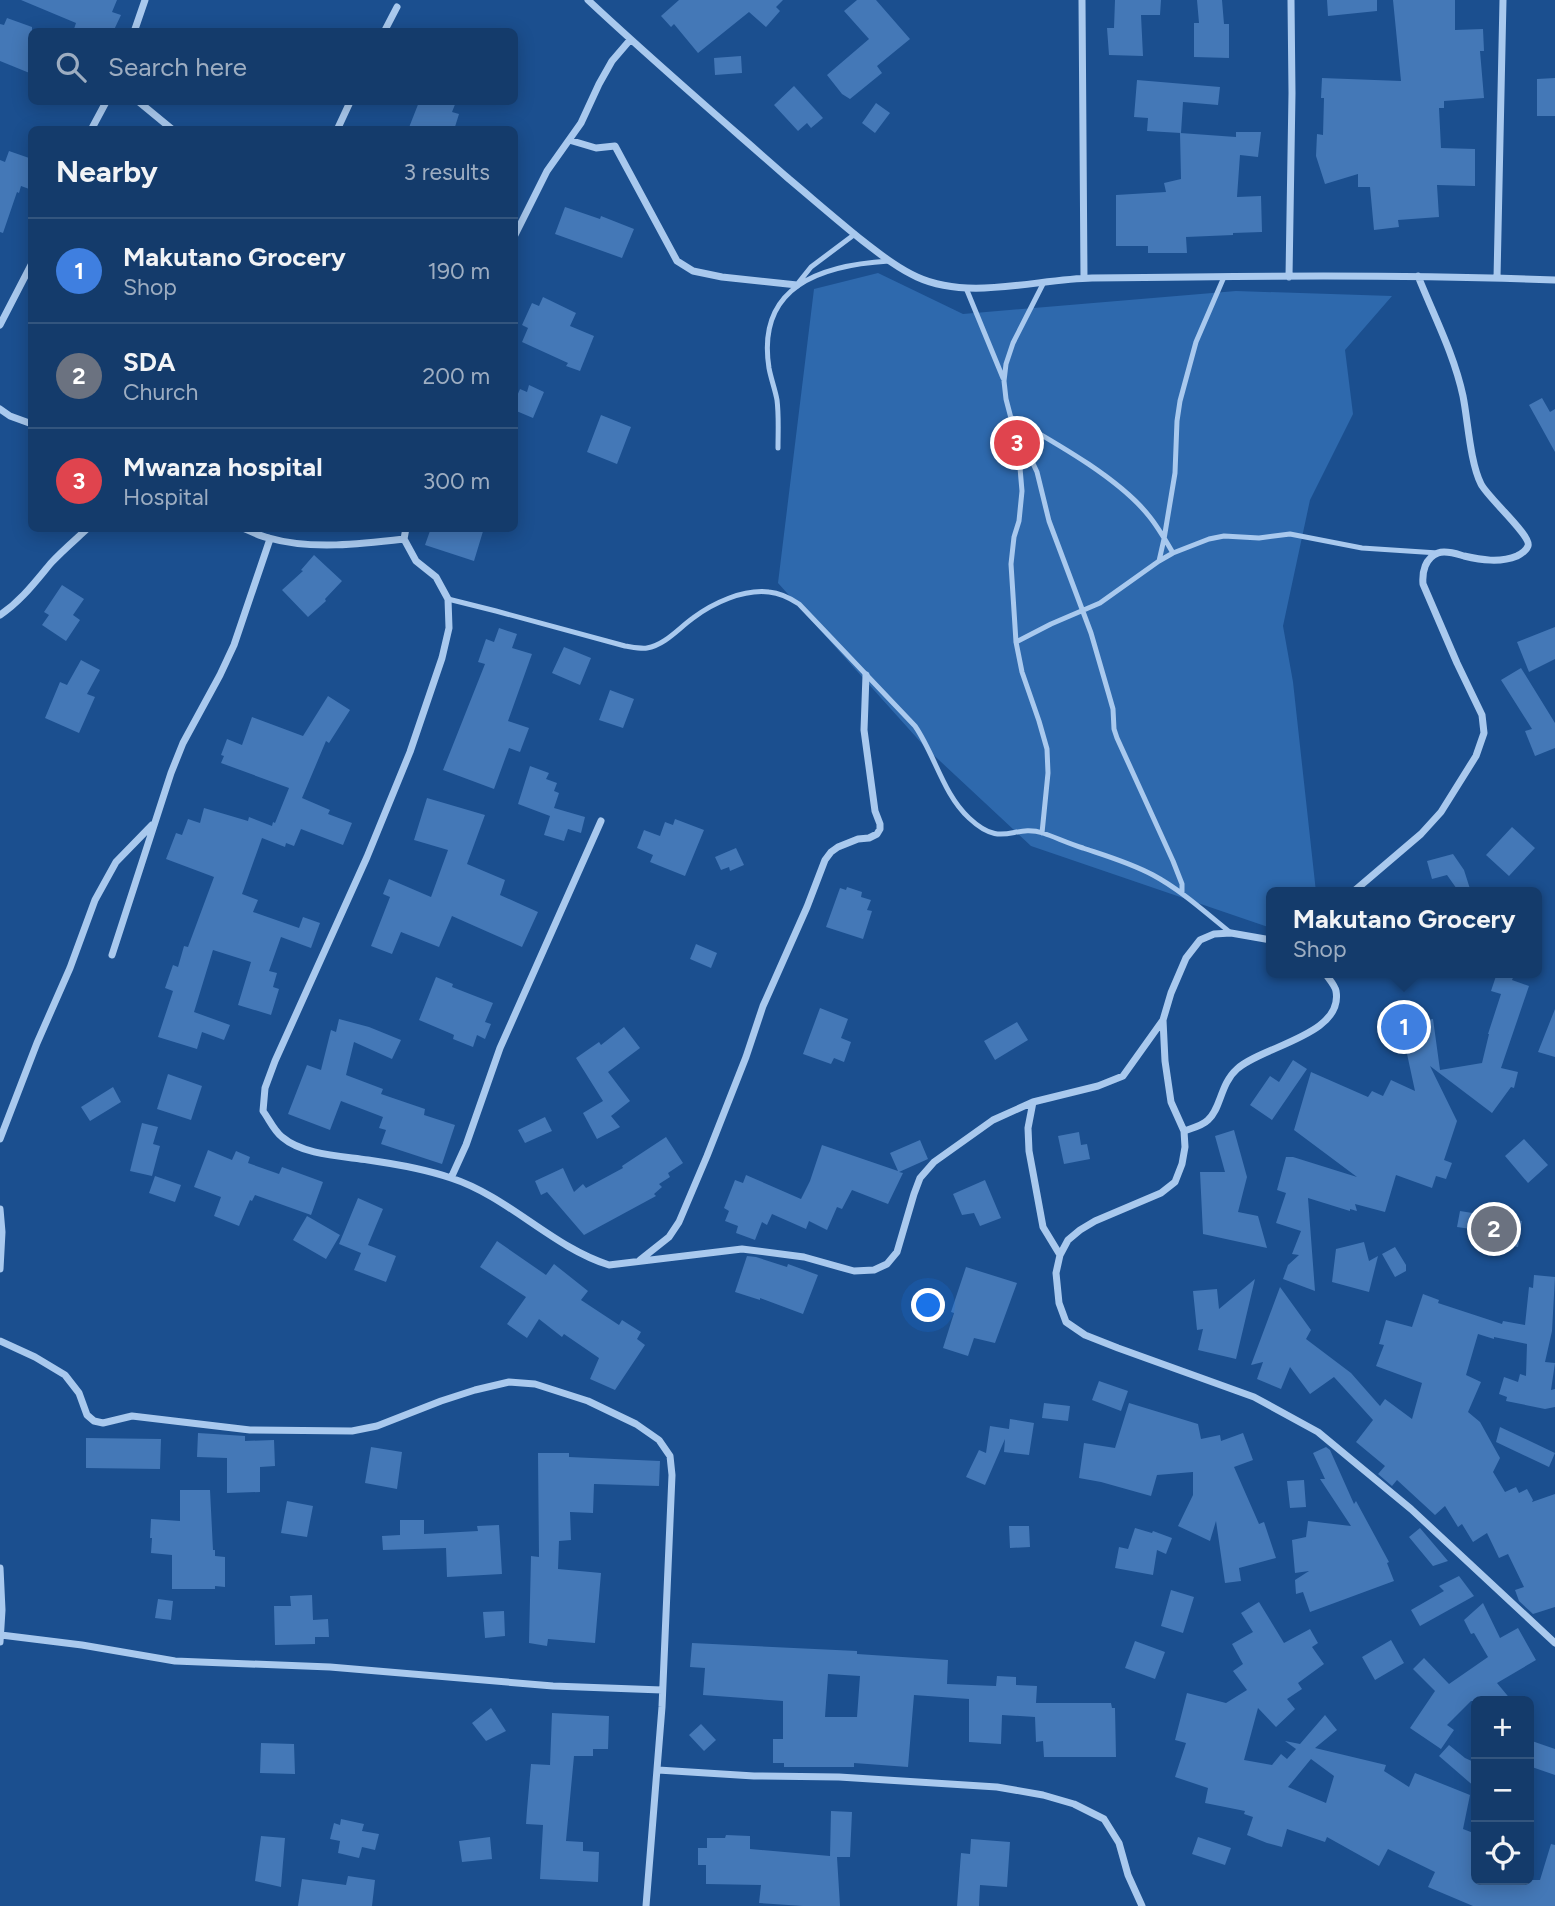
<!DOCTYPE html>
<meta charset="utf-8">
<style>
body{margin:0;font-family:Figtree,sans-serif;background:#1d4271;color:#f1f3f6}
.controls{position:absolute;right:21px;bottom:21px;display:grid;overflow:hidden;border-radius:10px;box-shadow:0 4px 18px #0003}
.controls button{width:63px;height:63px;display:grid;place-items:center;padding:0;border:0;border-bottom:2px solid #33557e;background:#143b6b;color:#f1f3f6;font:35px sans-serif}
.you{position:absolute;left:929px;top:1306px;width:24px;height:24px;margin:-18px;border:5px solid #fff;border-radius:50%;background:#1a73e8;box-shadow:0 0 0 10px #1a73e833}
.badge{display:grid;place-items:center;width:46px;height:46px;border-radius:50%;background:#d6ab8b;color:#fff;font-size:23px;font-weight:700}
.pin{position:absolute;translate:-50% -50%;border:4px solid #fff;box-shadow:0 2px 7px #0006}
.popup{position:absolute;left:1266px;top:887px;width:276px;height:91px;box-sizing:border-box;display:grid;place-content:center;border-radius:10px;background:#143b6b;filter:drop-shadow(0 2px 5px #0005);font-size:23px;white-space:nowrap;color:#9dadc1}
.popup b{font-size:26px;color:#f1f3f6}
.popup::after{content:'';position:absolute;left:50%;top:100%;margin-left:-14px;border:14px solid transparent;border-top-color:#143b6b}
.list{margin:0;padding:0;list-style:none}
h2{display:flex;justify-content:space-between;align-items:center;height:91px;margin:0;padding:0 28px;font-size:30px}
h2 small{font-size:23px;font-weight:400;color:#9dadc1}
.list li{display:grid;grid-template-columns:46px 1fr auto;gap:21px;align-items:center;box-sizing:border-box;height:105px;padding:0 28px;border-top:2px solid #33557e}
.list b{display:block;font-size:26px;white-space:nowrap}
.list p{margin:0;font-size:23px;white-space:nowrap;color:#9dadc1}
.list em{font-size:23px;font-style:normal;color:#9dadc1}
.icon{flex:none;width:38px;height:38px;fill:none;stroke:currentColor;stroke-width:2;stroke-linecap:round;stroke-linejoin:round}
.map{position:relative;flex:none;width:1555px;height:1906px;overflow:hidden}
.search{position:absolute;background:#143b6b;box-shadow:0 4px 18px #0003;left:28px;top:28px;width:490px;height:77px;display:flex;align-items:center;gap:18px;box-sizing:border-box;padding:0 24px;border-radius:10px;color:#9dadc1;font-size:26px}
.panel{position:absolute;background:#143b6b;box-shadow:0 4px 18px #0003;left:28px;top:126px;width:490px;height:406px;border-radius:10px}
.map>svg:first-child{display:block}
.green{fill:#2e69ad}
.building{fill:#4478b7;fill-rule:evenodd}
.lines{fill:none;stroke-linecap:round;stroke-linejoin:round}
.service{stroke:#a9c9ee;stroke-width:5}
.minor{stroke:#a9c9ee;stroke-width:7}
</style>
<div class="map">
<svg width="1555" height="1906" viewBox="0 0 1555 1906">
<rect width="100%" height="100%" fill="#1b4f8f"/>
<path class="green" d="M878,273L963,314L1236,291L1392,296L1345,350L1353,414L1310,500L1283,626L1293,682L1316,892H1271V928L1031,846L925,747L778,583L814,289Z"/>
<path class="building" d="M21,0H117L112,12L121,15L113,32H73L76,23Z
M679,0H783L776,7L780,11L766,27L749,12L698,53L674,24L671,27L661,16Z
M857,0H876L910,39L877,66L882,73L850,99L842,94L827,75L869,39L844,11Z
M1115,0H1161L1160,15H1141L1143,56L1109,55L1107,28H1114Z
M1197,0H1222L1224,24H1229V58L1194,57V23H1199Z
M1327,0H1377V11L1328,16Z
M1393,0H1455V30L1483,29L1484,51H1480L1484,98L1444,101V108H1439L1441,148L1475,149V186L1437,185L1439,217L1398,220L1399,227L1374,230L1370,187H1358V174L1325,184L1316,156L1317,134L1323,135L1324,98H1321L1322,78L1401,81Z
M7,18L32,27V74L0,61V24L4,25Z
M741,56L742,73L715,75L714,58Z
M1555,78V116H1537V79Z
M1137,80L1220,87L1218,105L1183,102L1181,133L1147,131L1148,118L1134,117Z
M794,86L823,118L811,128L807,123L798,131L774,105Z
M419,102H456L452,112L459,114L454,130H408Z
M876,103L890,113L875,133L862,123Z
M1236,132H1261L1258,157L1240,155L1237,197L1261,196L1262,232L1233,233V235L1186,237L1187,253H1148V246H1116V195L1166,192L1164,183L1181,179L1180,133L1236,137Z
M9,151L32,159V190L21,186L19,193L17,192L3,233L0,232V160L5,162Z
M565,207L600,219L601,216L634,229L622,258L555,234Z
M543,297L576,313L570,326L594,336L580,371L566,366L568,363L522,342L528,328L522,325L532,303L539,306Z
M529,385L544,392L533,418L514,410V403L520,389L527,392Z
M1542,398L1550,412L1555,409V452L1529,405Z
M601,415L631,427L617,464L587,452Z
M431,528H484L474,561L425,545Z
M314,555L342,581L325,599L326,601L308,617L282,590L303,571L301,570Z
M62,585L84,599L73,615L80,620L66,641L42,625L49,615L44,612Z
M1555,627V659L1529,672L1517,642Z
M499,628L517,634L512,648L532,654L508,721L529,728L520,752L509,748L494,789L443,770L485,664L478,662L486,639L494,642Z
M564,647L591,658L580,685L552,673Z
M81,660L100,670L87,694L95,697L79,733L45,718L60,682L67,685Z
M1521,668L1555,723V748L1535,756L1525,731L1532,729L1501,680Z
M610,690L634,699L623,728L599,720Z
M328,696L350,710L329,743L326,741L302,798L330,810L328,814L352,823L343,845L301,829L294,846L286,843L285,847L262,838L242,894L258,900L253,912L299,928L303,917L320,923L311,948L281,937L269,971L277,973L273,987L279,989L271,1015L238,1005L251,962L213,950L194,1012L230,1025L224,1040L202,1032L197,1049L158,1037L173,991L165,988L173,965L178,967L184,946L188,947L214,877L166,859L176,833L182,835L188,819L200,823L204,808L248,821L249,817L272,826L273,822L275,823L289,788L221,763L224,756L221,755L227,739L242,745L252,717L303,736Z
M530,766L549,773L546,779L557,783L554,791L559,793L554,808L585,817L581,833L568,829L564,841L544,835L550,816L518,804Z
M427,798L485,815L467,864L505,880L500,895L538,912L522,947L452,916L439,947L401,932L392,954L371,946L390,897L383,894L389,879L431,897L448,850L414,840Z
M675,819L704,830L685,876L650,862L653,855L637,848L644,830L660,836L665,822L673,825Z
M1512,827L1535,848L1509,876L1486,855Z
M736,848L744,865L730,871L729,867L721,870L715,857Z
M1453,854L1464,870L1471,892H1459L1447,875L1432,879L1427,861Z
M847,887L862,892L861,897L871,900L867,910L872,911L863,939L826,927L840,888L846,890Z
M696,944L717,953L711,968L690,959Z
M1497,973H1515L1512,980L1529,986L1501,1068L1518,1072L1514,1088L1511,1087L1492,1113L1430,1066L1457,1121L1444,1160L1452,1163L1446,1179L1436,1176L1432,1188L1396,1175L1385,1212L1355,1204L1357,1211L1350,1209V1211L1308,1198L1315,1291L1283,1279L1288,1265L1299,1255L1292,1254L1301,1231L1276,1223L1286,1193L1277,1190L1286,1157H1293L1357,1177L1294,1130L1311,1072L1368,1097L1372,1091L1383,1096L1391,1080L1415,1091L1398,1012L1404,1010L1410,1022L1433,1019L1440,1070L1482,1063L1489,1034H1488L1501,994L1491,991Z
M436,977L453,984L452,987L493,1003L485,1022L491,1024L485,1039L477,1035L473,1047L453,1039L454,1035L452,1034L419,1020Z
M820,1008L848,1019L841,1038L851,1042L844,1062L834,1058L831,1064L803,1054Z
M1555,1009V1057L1538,1052Z
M339,1019L369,1027L401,1040L392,1059L354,1042L346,1075L383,1089L381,1094L425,1109L424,1115L455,1125L442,1164L381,1144L386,1130L379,1128L383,1117L341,1101L330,1130L288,1114L307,1065L321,1070L331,1030L336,1032Z
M1017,1022L1028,1040L995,1060L984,1041Z
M624,1027L640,1048L608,1072L630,1101L611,1116L620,1127L597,1139L583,1113L603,1101L576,1058L599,1042L601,1045Z
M1293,1060L1307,1069L1272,1120L1250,1105L1270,1076L1279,1082Z
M168,1074L202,1086L191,1120L157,1109Z
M113,1087L121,1102L90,1121L81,1107Z
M545,1117L552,1131L525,1143L518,1130Z
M142,1123L158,1127L153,1144L160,1146L152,1176L130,1171Z
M1234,1130L1247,1177L1238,1212L1258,1216L1267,1248L1203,1234L1200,1172H1225L1215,1136Z
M1079,1132L1081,1145L1087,1144L1090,1159L1064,1164L1058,1136Z
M666,1137L683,1163L668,1173L670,1177L659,1184L662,1187L654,1194L656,1196L584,1235L547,1192L541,1195L535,1181L563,1168L574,1192L583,1184L586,1188L623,1168L622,1166Z
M1524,1139L1548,1165L1528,1183L1505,1156Z
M920,1140L928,1159L899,1172L903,1173L888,1204L852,1190L842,1209L837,1207L827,1230L809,1221L806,1229L772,1214L767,1225L762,1222L755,1240L736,1233L738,1226L725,1221L729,1211L724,1208L735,1180L743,1183L746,1175L801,1199L810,1181L822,1145L898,1171L890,1153Z
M208,1150L232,1160L236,1151L250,1157L248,1163L279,1174L282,1167L323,1182L311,1215L255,1195L252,1201L250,1200L239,1226L214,1216L221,1197L194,1187Z
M155,1176L181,1185L175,1202L149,1193Z
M985,1180L1001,1218L980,1226L974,1213L962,1215L953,1194Z
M358,1198L383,1209L368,1245L396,1256L386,1282L354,1270L361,1253L339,1244Z
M1460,1211L1522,1221L1518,1247L1484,1241L1485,1231L1457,1227Z
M307,1216L340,1235L326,1259L293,1240Z
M497,1241L546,1275L554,1264L588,1291L581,1300L619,1325L622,1320L641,1332L637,1339L645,1345L615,1390L590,1379L599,1358L564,1334L562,1337L539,1319L527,1338L507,1324L526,1297L480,1267Z
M1364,1242L1369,1261L1378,1256L1369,1292L1332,1282L1336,1249Z
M1395,1247L1406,1265V1271L1395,1277L1382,1254Z
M747,1256L756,1257L787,1267L788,1264L818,1275L803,1314L760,1298V1300L735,1292Z
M966,1267L1017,1283L995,1343L974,1338L968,1356L943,1348L954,1313L951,1312Z
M1534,1275L1555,1277L1552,1331L1545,1362L1555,1363L1551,1390L1555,1389V1407L1545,1409L1506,1401L1507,1397L1499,1394L1504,1377L1518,1382L1520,1374L1526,1376L1527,1344L1494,1337V1339L1478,1334L1466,1375L1481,1382L1468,1412L1480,1422L1500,1458L1493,1472L1505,1492L1516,1487L1519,1493L1527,1489L1533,1500L1532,1502L1555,1494V1607L1533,1614L1519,1601L1515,1590L1524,1587L1508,1554L1499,1558L1487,1533L1473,1542L1462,1524L1458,1527L1445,1506L1435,1515L1397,1480L1392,1486L1378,1474L1385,1466L1356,1442L1373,1420L1334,1377L1310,1394L1290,1367L1281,1389L1257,1379L1263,1362L1251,1365L1280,1287L1311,1330L1306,1339L1351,1373L1380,1406L1385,1399L1412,1419L1422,1383L1376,1366L1384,1345L1379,1344L1386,1320L1412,1327L1423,1294L1439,1300L1438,1303L1502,1324L1503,1321L1525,1325L1529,1287L1533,1288Z
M1255,1279L1236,1359L1198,1350L1203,1329L1197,1330L1193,1291L1217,1289L1219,1309Z
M1099,1381L1128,1391L1121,1411L1092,1400Z
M1044,1403L1070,1406L1068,1421L1042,1418Z
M1129,1403L1198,1424L1201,1439L1220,1435L1221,1441L1243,1433L1253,1460L1234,1467L1259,1524L1264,1522L1276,1558L1239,1568L1241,1581L1225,1583L1216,1521L1210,1541L1178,1526L1193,1495V1472L1157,1475L1151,1496L1101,1482L1079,1478L1084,1443L1115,1448Z
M1010,1419L1034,1423L1029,1455L1004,1452L1005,1439L985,1485L966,1477L979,1450L986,1453L990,1426L1009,1429Z
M1500,1427L1555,1453L1549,1467L1496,1442Z
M198,1433L245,1436V1441L274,1440L275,1466L260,1467V1492L227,1493V1458L197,1457Z
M86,1438L161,1439L160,1469L86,1468Z
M371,1447L402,1452L397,1489L365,1483Z
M1326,1447L1330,1450L1354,1504L1356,1501L1389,1562L1387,1563L1394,1581L1310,1612L1303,1592L1296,1594L1295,1580L1309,1571L1295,1573L1292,1540L1306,1537L1308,1521L1351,1526L1320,1479H1325L1313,1453Z
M538,1453H569V1457L660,1461L659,1486L594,1484L593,1513L570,1512L571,1540L559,1541L558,1569L601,1573L595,1643L548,1639L547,1646L529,1643L531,1556L539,1557Z
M1304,1480L1306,1507L1290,1508L1287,1481Z
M180,1490H210L213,1550H215V1556L225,1557V1587L215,1586V1589H172V1555L151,1553L152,1538H150L151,1519L180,1521Z
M287,1501L313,1506L307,1537L281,1533Z
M400,1520H424V1534L478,1531L477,1526L499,1525L502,1574L447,1577L446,1548L383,1550L382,1536L400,1535Z
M1009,1526H1029L1030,1547L1010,1548Z
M1135,1528L1152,1533L1153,1531L1172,1538L1166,1554L1157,1550L1153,1575L1115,1568L1119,1547L1128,1549Z
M1420,1528L1448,1561L1433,1566L1409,1537Z
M1459,1576L1474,1596L1420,1626L1411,1610L1444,1591L1439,1586Z
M1171,1590L1194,1597L1183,1633L1161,1626Z
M312,1595L313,1620L328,1619L329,1637H315V1644L275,1645L274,1606H291L290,1596Z
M158,1599L173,1601L171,1620L155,1618Z
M1259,1602L1284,1643L1310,1629L1318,1643L1312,1647L1324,1664L1298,1683L1302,1689L1287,1699L1295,1709L1276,1727L1258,1708L1244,1760L1272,1765L1281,1754L1287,1759L1296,1749L1285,1741L1300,1744L1325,1715L1337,1730L1315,1748L1386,1765L1384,1771L1409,1787L1415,1773L1470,1795L1463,1829L1476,1834V1880H1540L1551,1844L1555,1845V1906H1473L1428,1887L1435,1872L1388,1849L1379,1866L1327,1837L1325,1842L1287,1829L1282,1847L1267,1843L1247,1835L1253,1817L1244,1814L1245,1811L1205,1803L1208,1788L1175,1777L1186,1743L1175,1740L1187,1693L1226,1703L1247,1690L1233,1671L1243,1664L1232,1644L1253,1632L1241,1613ZM1311,1759L1334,1776L1326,1803L1288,1787Z
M1483,1603L1500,1638L1518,1628L1536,1660L1497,1683L1512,1701H1471L1447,1725L1454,1730L1441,1749L1410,1728L1435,1691L1413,1669L1424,1658L1449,1684L1488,1657L1474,1633L1471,1634L1464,1620Z
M504,1611L505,1636L485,1638L483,1612Z
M1391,1640L1404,1663L1375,1680L1362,1657Z
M1135,1641L1165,1652L1155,1679L1125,1668Z
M692,1643L857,1651V1654L948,1660L947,1684L996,1686L997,1676L1016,1677V1685L1037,1686L1036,1703H1111L1112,1708H1115L1116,1757H1044L1043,1741L1036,1742L1035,1717L1002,1715L1001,1744L969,1742V1699L914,1695L908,1767L854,1763V1767H784V1763H773V1739H783V1701L703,1695L705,1668L690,1667ZM828,1674L860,1676L857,1717H825Z
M491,1708L506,1731L486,1741L472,1723Z
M552,1713L609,1716L608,1749H593V1756H574L566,1841L583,1842V1851L599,1852L598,1882L540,1879L543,1825L526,1824L527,1810L531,1764L550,1765Z
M701,1724L716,1740L704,1751L689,1735Z
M1529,1740L1555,1749V1775L1529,1766Z
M261,1743L294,1744L295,1774L260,1773Z
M1449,1745L1465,1758L1476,1763V1788L1439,1756Z
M831,1811L852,1812L850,1857H837L840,1906H803L759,1903L761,1885L706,1884V1865H698V1848H707V1838H725L726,1835L750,1836V1849L830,1856Z
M341,1819L364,1824L362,1831L379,1834L375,1850L362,1847L359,1858L338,1853L340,1841L330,1839L334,1823L340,1825Z
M261,1836L285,1838L281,1887L255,1881Z
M490,1837L492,1859L462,1862L459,1841Z
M1198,1837L1231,1848L1225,1865L1192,1854Z
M971,1839L1010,1842L1007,1887L980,1885L979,1906H957L961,1853L970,1854Z
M348,1876L375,1880L372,1906H298L302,1879L346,1885Z"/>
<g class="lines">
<path class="service" d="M799,282L811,267L855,234
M966,288L1003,378
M1012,418C1054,442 1119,478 1149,516C1158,527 1166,541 1173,553
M1018,445L1029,455L1037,472L1049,521L1091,633L1109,695L1113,709L1114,729L1117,738L1173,861L1182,884V893
M778,448C778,432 779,416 777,400C775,389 771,379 769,368C756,286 821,265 889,261
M1159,561L1164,539L1175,473L1177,421L1180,401L1196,342L1224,277
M448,599L496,611L625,646C632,647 641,649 647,648C665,645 679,628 693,618C713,603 743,589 769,592C780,593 790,598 799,604L915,726C935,755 943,794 969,818C1003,850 1013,823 1043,833C1057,838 1070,844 1083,848C1107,856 1131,863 1153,875C1181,890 1206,913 1231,933
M1016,642L1051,624L1100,603L1159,561L1173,553L1209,539L1224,536L1259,538L1290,534L1362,548L1438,553
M1042,833L1048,773L1047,749L1039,721L1022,672L1016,642L1011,564L1014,537L1019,521L1022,491L1018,445L1006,399L1004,381L1006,364L1013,343L1044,282"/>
<path class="minor" d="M588,0C653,61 722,120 789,179C814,200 838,221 863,241C880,254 897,268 917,277C969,301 1037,279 1092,278C1246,276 1401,274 1555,280
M1082,0L1084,278
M134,32L145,0
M384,32L397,7
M139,102L173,130
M91,130L106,102
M337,130L350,102
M569,140L596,148L615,146L677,261L693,271L722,277L797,285
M514,237L547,171L581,123L599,84L612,61L630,40
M1289,277L1292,93L1291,0
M1497,278L1503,0
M0,325L32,263
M0,409L10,416L32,424
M243,528C252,532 260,536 269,538C310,550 362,544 404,539
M406,528L404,539L416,561L436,577L448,599L449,628L442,658L410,752L367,857L275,1061L265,1088L263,1111C269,1119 274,1131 282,1137C303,1155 341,1156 368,1160C396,1164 425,1169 451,1178C509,1197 552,1247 609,1265L742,1249L804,1257L854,1271L874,1270L887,1264L897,1252L914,1194L920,1178L934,1162L993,1120L1033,1102L1098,1086L1123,1076L1163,1020
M0,615C21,601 35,582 51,563C62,551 75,540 88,528
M1353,892L1421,834L1441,812L1476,756L1484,733L1482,715L1457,663L1423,584C1422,572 1425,558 1438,553C1446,550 1457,554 1464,556C1481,560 1500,563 1517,556C1521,554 1526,551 1528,546C1532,536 1488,498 1481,484C1470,462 1468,421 1463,396C1454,354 1434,316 1418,276
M1271,940L1231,933L1214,934L1200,940L1186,958L1171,993L1163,1020L1165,1061L1171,1102L1184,1131L1185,1147L1182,1164L1175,1182L1161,1193L1095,1221L1080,1230L1068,1240L1060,1255L1056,1273L1059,1303L1066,1322L1085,1335L1118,1348L1254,1397L1318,1432L1411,1509L1555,1643
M112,955L171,773L183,743L220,675L234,645L270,539
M1033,1102L1028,1128L1029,1151L1034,1178L1043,1227L1060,1255
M1184,1131C1192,1128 1202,1126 1208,1120C1221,1109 1220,1084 1237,1069C1262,1046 1344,1035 1336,991C1335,985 1328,978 1325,973
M0,1139L37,1043L70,968L95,900L116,862L152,825
M451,1178L466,1145L500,1048L601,821
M0,1209L2,1232L0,1269
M640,1260L669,1237L679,1222L707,1156L746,1057L763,1006L807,907L825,860L831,852L838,847L858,839L869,838L877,834L880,829V824L875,811L864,730L866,675
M0,1341L35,1357L65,1375L79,1393L87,1415L94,1421L103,1423L132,1416L250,1430L352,1431L377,1426L441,1401L475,1390L509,1382L535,1384L588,1401L636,1424L659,1440L670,1456L672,1475L662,1707L646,1906
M0,1568L2,1610L0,1642
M1,1635L82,1645L175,1661L330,1667L553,1686L662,1690
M658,1770L754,1776L839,1777L997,1787L1043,1795L1074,1804L1104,1819L1119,1843L1128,1875L1142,1906"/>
</g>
</svg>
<div class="controls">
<button>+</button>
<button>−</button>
<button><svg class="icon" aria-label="locate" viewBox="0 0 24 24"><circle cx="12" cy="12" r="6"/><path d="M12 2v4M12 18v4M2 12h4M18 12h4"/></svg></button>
</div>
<div class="you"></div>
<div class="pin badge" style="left:1404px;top:1027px;background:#3f7fe0">1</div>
<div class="popup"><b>Makutano Grocery</b>Shop</div>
<div class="pin badge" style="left:1494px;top:1229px;background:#6b7280">2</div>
<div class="pin badge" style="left:1017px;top:443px;background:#e0444e">3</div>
<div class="search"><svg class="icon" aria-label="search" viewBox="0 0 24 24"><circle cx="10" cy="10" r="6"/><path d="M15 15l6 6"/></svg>Search here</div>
<section class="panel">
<h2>Nearby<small>3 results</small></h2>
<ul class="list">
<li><span class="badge" style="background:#3f7fe0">1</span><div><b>Makutano Grocery</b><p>Shop</p></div><em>190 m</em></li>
<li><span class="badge" style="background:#6b7280">2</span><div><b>SDA</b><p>Church</p></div><em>200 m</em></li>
<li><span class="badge" style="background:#e0444e">3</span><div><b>Mwanza hospital</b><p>Hospital</p></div><em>300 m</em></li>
</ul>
</section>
</div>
